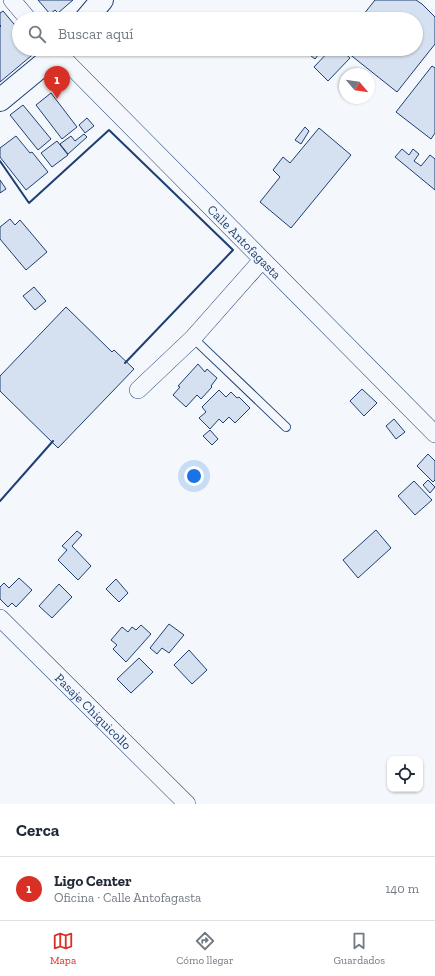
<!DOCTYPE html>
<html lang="es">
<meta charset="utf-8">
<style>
body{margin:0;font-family:"Zilla Slab",serif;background:#f6f6f7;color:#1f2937}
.controls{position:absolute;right:12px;bottom:12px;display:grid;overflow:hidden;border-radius:8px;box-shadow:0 1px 3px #0004}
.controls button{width:36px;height:36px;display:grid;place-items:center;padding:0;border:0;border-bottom:1px solid #e0e1e3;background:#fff;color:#1f2937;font:20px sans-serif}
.compass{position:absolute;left:339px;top:68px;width:36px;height:36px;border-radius:50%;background:#fff;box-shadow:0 1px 3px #0004;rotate:119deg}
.you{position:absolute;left:194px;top:476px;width:14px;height:14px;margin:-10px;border:3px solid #fff;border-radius:50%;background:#1a73e8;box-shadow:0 0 0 6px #1a73e833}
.badge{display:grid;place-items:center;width:26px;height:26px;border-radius:50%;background:#d93025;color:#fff;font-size:13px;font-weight:700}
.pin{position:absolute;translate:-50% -33px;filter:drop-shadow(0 1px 2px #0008)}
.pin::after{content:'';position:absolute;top:21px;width:14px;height:12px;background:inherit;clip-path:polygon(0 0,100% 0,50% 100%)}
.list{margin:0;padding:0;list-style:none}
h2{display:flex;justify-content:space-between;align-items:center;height:52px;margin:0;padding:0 16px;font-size:17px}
h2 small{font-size:13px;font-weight:400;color:#747a83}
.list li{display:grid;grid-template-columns:26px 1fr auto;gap:12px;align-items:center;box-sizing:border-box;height:64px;padding:0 16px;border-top:1px solid #e0e1e3}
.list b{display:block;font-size:15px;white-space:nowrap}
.list p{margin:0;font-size:13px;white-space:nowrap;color:#747a83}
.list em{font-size:13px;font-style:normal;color:#747a83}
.icon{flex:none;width:22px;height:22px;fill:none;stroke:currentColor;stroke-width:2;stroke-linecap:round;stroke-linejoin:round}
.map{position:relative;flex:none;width:435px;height:804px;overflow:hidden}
.search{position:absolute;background:#fff;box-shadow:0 1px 3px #0004;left:12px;right:12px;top:12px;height:44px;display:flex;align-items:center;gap:10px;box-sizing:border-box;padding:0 14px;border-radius:22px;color:#747a83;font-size:15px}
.sheet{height:116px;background:#fff}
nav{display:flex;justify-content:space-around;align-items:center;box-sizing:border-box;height:56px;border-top:1px solid #e0e1e3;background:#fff;font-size:11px;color:#747a83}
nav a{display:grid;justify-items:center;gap:2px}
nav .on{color:#d93025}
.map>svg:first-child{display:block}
.building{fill:#d5e0f0;stroke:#1d3f73}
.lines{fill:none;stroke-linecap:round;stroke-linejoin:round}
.lane-casing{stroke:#1d3f73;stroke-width:10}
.street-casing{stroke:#1d3f73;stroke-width:18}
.secondary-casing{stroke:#1d3f73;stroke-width:24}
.lane{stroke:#f4f7fb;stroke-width:8}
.street{stroke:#f4f7fb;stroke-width:17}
.secondary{stroke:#f4f7fb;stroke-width:22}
.wall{stroke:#1d3f73;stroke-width:2}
.labels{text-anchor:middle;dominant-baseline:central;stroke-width:3;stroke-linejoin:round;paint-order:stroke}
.street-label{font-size:13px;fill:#1d3f73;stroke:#f4f7fb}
</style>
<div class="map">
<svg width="435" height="804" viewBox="0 0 435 804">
<rect width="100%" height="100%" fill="#f4f7fb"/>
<path class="building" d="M38,0H73L58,13L55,10L50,14Z
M375,0H416L422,4L435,17V44L397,92L343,49H416V19H360Z
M3,11L19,30V49H35L37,51L0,82V27L1,26L0,25V13Z
M302,49H323L315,59Z
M331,49H340L350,58L328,81L314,67Z
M432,66L435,68V133L431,139L396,112Z
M51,93L77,127L62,139L36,105Z
M23,105L51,139L38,150L10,115Z
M87,118L94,126L85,133L79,125Z
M305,127L309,131L301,144L295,140Z
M319,128L351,155L291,228L260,202L280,177L273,170L283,157L290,163Z
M84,134L87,137L68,154L60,144L71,136L75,141Z
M16,136L30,153L32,152L48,172L26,190L0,157V148Z
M57,141L68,155L52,167L41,153Z
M402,149L409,155L413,149L419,154L414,161L421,166L430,155L435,159V190L395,157Z
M0,180L6,189L0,193Z
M10,219L15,225L20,220L47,252L26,270L0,239V227Z
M34,287L46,301L35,310L23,296Z
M66,307L112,352L114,350L134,369L58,448L0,391V376Z
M198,364L205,372L207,369L217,378L211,386L212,387L201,399L197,395L186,407L173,395L180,387L178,386Z
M362,389L377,403L364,416L350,401Z
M219,390L226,397L231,392L237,398L239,397L250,408L235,423L229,417L223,423L219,419L210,429L199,418L206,412L202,407Z
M394,419L405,432L396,439L386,426Z
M210,430L218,439L212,445L203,436Z
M428,454L435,461V480L433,482L417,466Z
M428,480L435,487L430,493L423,485Z
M414,481L432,500L415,515L398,496Z
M376,530L391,548L358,578L343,560Z
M77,531L82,535L72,546L91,566L78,580L58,560L67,550L62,546Z
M19,578L32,590L16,607L12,603L8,607L0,599V587L4,583L9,588Z
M116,579L128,593L119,602L106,589Z
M59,584L72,597L52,618L39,606Z
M169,624L184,635L169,653L162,648L157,654L150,648Z
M141,625L151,634L126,662L113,649L117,645L111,640L122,627L128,632L132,627L136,630Z
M189,650L207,670L192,684L174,665Z
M139,658L153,672L131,693L117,679Z"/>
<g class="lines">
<defs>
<path id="lane" d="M193,338L286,427"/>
<g id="street">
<path d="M12,0L28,19"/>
<path id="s1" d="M54,49L435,434"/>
<path d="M138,390L193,338L262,260"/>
<path id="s2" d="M0,618L187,804"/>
</g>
<path id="secondary" d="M86,19L102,0
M0,100L57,53L60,49"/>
</defs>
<use href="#lane" class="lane-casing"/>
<use href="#street" class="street-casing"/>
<use href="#secondary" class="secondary-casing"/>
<use href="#lane" class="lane"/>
<use href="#street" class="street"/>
<use href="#secondary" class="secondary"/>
<path class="wall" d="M0,161L29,203L109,130L233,250L125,363
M0,501L53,441"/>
</g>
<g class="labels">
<g class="street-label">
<text stroke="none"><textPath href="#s1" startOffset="271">Calle Antofagasta</textPath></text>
<text stroke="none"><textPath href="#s2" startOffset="132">Pasaje Chiquicollo</textPath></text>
</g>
</g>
</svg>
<div class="controls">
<button><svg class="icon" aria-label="locate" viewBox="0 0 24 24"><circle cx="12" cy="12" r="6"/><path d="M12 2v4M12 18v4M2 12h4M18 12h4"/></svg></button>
</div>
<svg class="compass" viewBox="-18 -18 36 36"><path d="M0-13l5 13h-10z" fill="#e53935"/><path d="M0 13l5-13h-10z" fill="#747a83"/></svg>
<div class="you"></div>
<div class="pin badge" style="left:57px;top:99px">1</div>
<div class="search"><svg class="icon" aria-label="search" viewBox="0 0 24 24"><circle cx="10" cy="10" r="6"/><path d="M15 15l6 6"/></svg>Buscar aquí</div>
</div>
<section class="sheet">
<h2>Cerca<small></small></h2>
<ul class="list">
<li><span class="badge">1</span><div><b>Ligo Center</b><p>Oficina · Calle Antofagasta</p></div><em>140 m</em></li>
</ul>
</section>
<nav>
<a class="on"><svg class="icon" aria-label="map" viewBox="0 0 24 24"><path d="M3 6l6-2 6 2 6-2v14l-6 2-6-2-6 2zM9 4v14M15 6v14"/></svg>Mapa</a>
<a><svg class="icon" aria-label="directions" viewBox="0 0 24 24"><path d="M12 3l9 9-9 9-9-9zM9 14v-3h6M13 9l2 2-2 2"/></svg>Cómo llegar</a>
<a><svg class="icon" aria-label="saved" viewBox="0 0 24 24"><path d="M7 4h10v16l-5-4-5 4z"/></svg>Guardados</a>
</nav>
